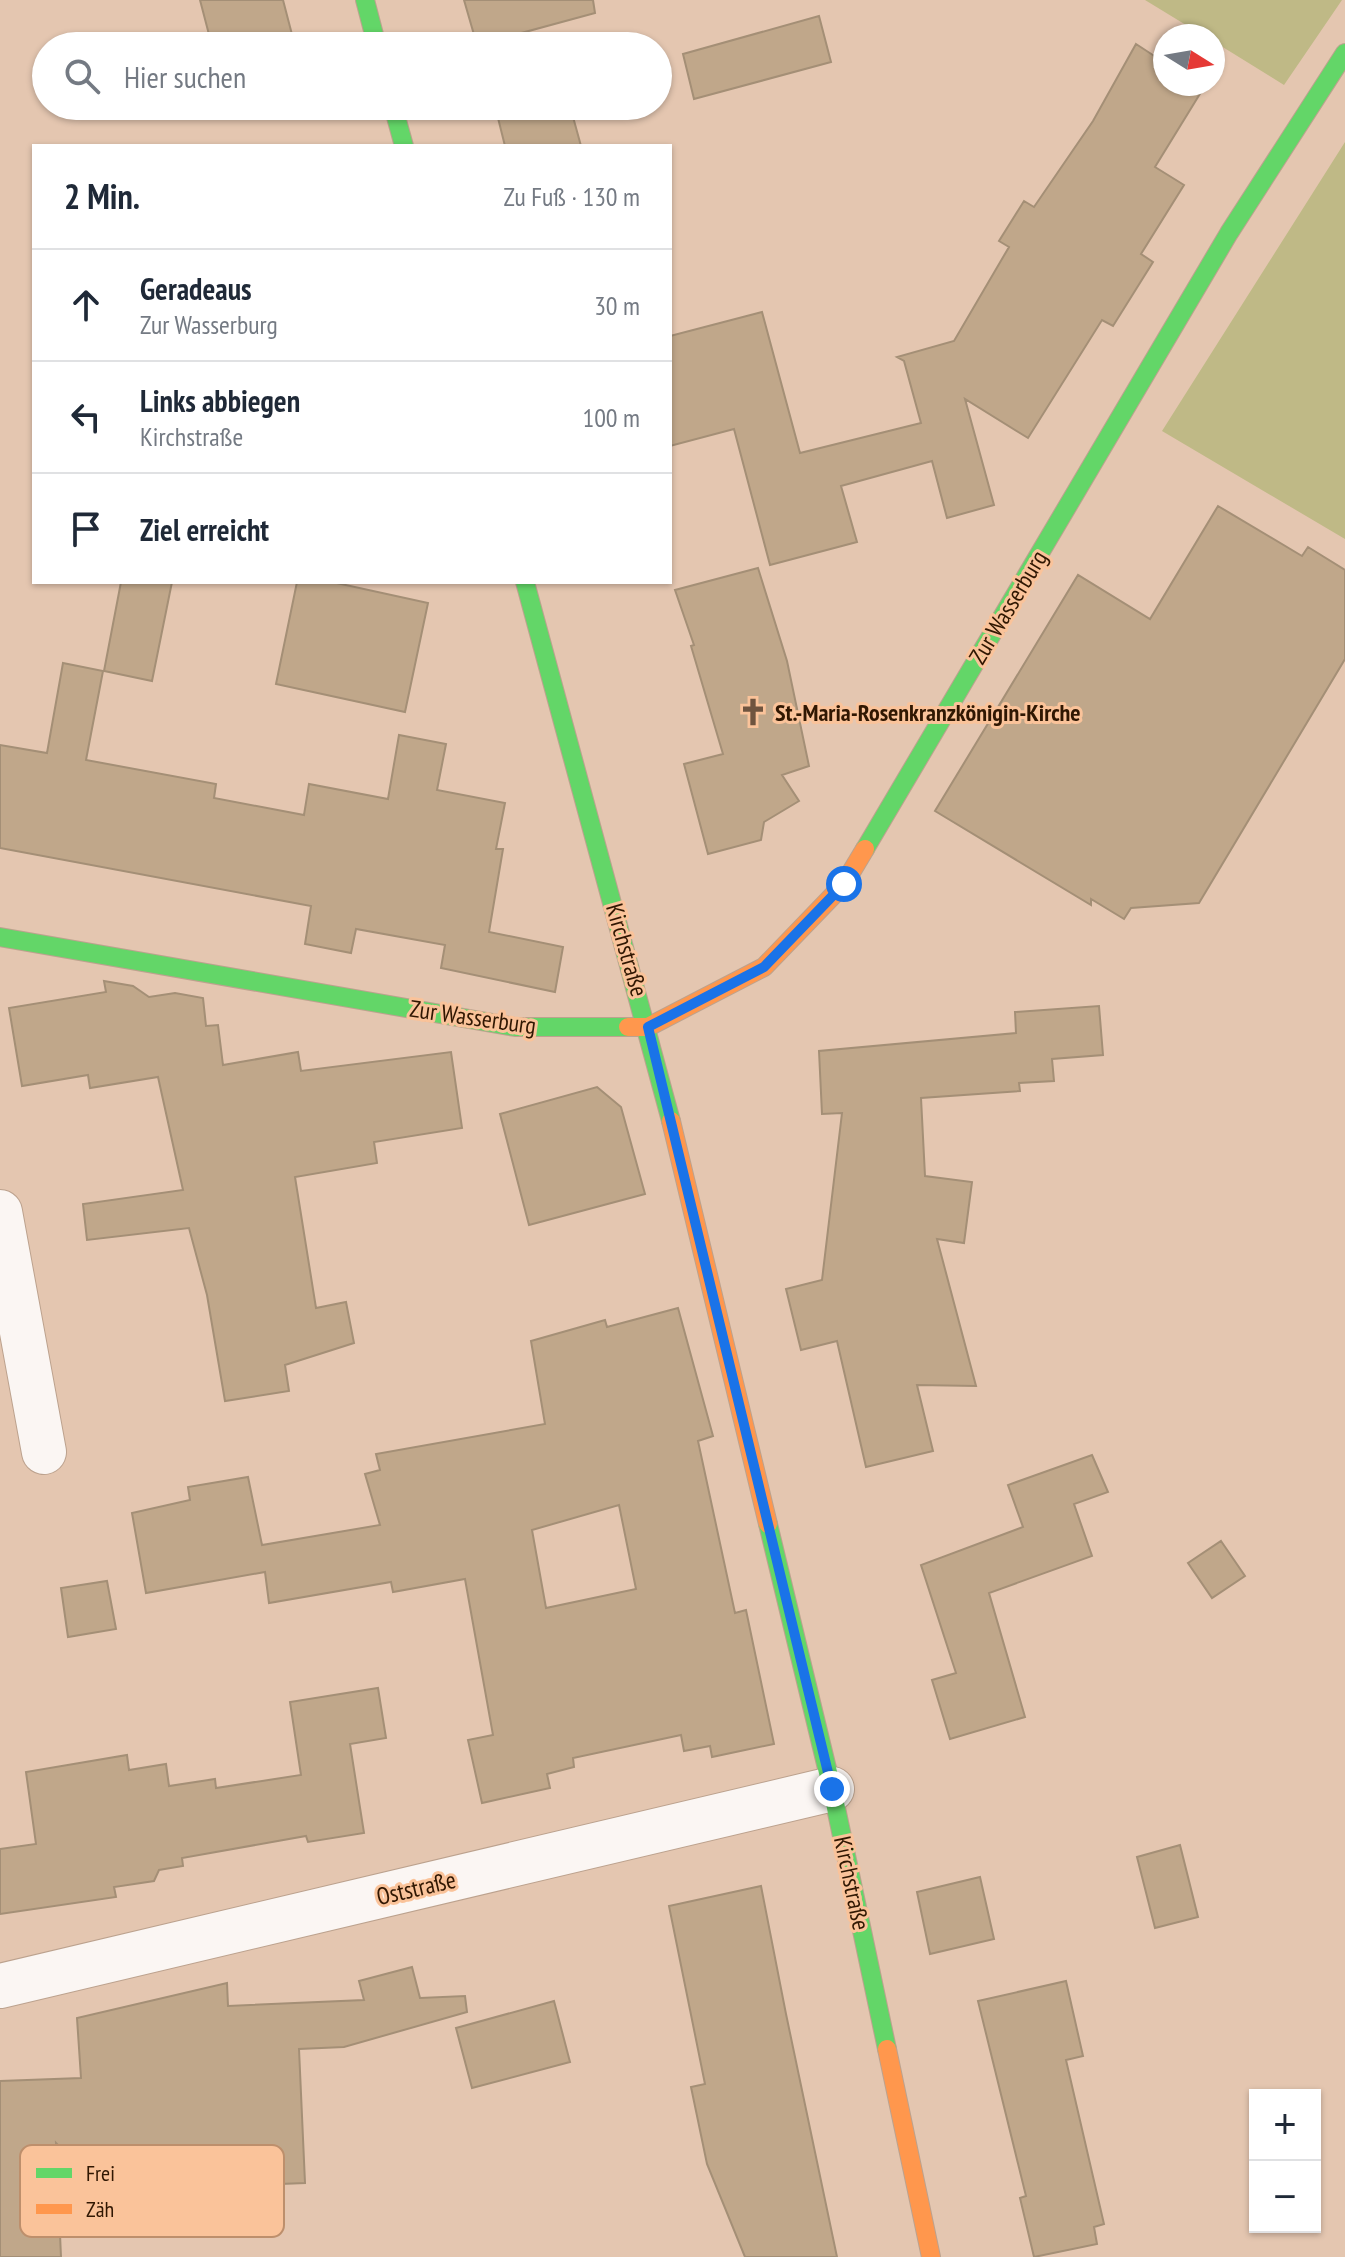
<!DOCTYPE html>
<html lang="de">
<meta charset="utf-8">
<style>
body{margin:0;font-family:"PT Sans Narrow",sans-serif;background:#f2f2f3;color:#1f2937}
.controls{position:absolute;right:24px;bottom:24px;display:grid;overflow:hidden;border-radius:0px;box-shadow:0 2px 6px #0004}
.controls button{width:72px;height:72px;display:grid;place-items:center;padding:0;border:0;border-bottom:2px solid #e0e1e3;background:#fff;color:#1f2937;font:40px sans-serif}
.compass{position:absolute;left:1153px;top:24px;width:72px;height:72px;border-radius:50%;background:#fff;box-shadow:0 2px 6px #0004;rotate:101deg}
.stop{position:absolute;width:24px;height:24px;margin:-18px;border:6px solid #1a73e8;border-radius:50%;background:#fff}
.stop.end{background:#1a73e8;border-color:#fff;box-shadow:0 2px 8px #0008}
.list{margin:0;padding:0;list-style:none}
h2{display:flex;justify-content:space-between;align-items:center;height:104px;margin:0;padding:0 32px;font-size:34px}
h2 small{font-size:26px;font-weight:400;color:#747a83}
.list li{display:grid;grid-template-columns:52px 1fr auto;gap:24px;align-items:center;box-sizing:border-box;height:112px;padding:0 32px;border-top:2px solid #e0e1e3}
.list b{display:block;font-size:30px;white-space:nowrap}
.list p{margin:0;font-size:26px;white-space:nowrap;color:#747a83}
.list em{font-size:26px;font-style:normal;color:#747a83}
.icon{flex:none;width:44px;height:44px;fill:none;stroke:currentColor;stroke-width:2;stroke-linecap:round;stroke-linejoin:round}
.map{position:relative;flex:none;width:1345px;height:2257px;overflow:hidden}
.search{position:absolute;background:#fff;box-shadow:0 2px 6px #0004;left:32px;top:32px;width:640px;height:88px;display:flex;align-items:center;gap:20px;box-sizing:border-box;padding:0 28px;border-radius:44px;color:#747a83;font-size:30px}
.panel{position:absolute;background:#fff;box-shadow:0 2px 6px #0004;left:32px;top:144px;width:640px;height:440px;border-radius:0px}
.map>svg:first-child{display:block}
.green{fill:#bfb986}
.building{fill:#c0a78a;stroke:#a48f76;stroke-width:2;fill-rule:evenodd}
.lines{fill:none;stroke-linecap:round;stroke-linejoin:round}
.street-casing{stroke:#bca28e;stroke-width:46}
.fast-casing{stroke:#bca28e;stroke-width:20}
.slow-casing{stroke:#bca28e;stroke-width:20}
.street{stroke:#fbf6f3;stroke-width:44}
.fast{stroke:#63d668;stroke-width:18}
.slow{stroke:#ff974d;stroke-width:18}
.route{stroke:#1a73e8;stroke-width:10}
.labels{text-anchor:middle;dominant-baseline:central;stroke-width:6;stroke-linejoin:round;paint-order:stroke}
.street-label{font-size:24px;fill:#301702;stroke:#fac39a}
.poi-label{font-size:24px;font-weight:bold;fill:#301702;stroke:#fac39a;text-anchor:start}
.key{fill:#fac39a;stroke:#bd8f6c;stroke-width:2}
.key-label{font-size:22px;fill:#301702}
</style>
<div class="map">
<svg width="1345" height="2257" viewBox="0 0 1345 2257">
<rect width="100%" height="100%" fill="#e4c6b0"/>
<path class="green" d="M1145,0H1342L1284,85L1213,41V36H1204Z
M1345,142V539L1162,431Z"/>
<path class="building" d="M200,0H283L295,46H212Z
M464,0H593L595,13L477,45Z
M819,16L831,62L694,99L683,54Z
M1136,44L1165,63V84H1206L1155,167L1184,185L1141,254L1153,262L1113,326L1102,320L1028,438L965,399L994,505L947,518L932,461L841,486L857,542L770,565L734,429L670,446V336L762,312L800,453L921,423L904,361L897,357L954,341L1009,247L999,241L1024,201L1034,207L1093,121Z
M495,106H570L581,146H505Z
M1218,506L1302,556L1308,547L1345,570V659L1199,903L1131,908L1124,919L1091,899V905L935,811L1078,575L1150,619Z
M758,568L787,661L809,766L782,775L799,801L764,822L761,840L708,854L684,764L723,754L691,646L694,645L675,590Z
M121,582H172L152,681L104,671Z
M297,582H332L428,603L405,712L276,684Z
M63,663L103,671L86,760L216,784L214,798L304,815L309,784L388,799L399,735L446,744L437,790L505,803L496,849H503L489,932L563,947L555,992L441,968L445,945L356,929L351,953L305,944L311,906L0,848V745L47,753Z
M104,981L133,986L149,997L175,993L203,998L206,1026L218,1025L223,1065L298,1052L301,1071L451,1052L462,1128L374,1142L377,1163L295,1177L316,1308L346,1302L354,1343L285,1365L289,1391L225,1401L207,1295L189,1228L87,1240L83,1204L183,1190L158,1077L90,1088L88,1075L22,1086L9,1008L106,992Z
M1099,1006L1103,1055L1052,1059L1054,1081L1019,1083L1020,1091L921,1098L925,1176L972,1182L964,1243L937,1239L976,1386L917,1385L933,1451L866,1467L837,1341L801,1350L786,1289L822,1280L842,1113L822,1114L819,1051L1016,1033L1015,1012Z
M597,1087L621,1107L645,1194L529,1225L500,1114Z
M678,1308L713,1436L698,1441L735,1613L746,1610L774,1744L712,1757L710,1746L684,1751L681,1735L573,1758L574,1767L547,1774L550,1788L482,1803L468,1740L493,1735L465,1579L393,1592L391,1582L269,1603L265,1572L146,1593L132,1513L190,1500L188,1487L248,1477L262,1545L380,1525L365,1474L380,1470L376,1454L545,1424L531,1341L605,1320L607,1327ZM619,1505L636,1589L546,1608L532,1530Z
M1092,1455L1108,1492L1074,1504L1092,1556L989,1593L1025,1717L950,1739L932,1680L956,1673L921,1565L1023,1527L1008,1485Z
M1221,1541L1245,1576L1212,1598L1188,1563Z
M107,1581L116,1629L68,1637L61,1588Z
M378,1688L386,1738L350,1744L364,1833L308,1842L306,1836L182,1858L183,1866L159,1870L154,1881L114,1887L116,1897L0,1914V1849L36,1844L26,1772L127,1755L129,1770L166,1764L169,1786L215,1779L216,1788L301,1775L290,1702Z
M1180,1845L1198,1917L1155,1928L1137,1857Z
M980,1877L994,1939L930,1954L917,1892Z
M761,1886L786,2014L837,2257H745L707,2164L691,2087L705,2084L669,1906Z
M412,1967L420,1998L465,1996L467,2012L344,2047L299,2049L305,2183L184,2188L185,2211L153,2213L136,2230L56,2143L61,2257H0V2081L81,2078L77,2018L227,1983L228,2006L364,2000L359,1981Z
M1066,1981L1083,2056L1066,2060L1104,2224L1094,2227L1097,2244L1034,2257L1020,2198L1026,2196L978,2001Z
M554,2001L570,2062L472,2088L456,2028Z"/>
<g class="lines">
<defs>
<path id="street" d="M0,1212L44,1452
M0,1986L832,1789"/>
<path id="fast" d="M365,0L377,46
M393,106L404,146
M525,582L671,1121
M865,849L1229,233L1345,53
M0,937L515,1027H628
M768,1524L832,1789L887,2049"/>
<path id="slow" d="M628,1027H648L764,967L844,884L865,849
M671,1121L768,1524
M887,2049L931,2257"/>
</defs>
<use href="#street" class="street-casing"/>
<use href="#fast" class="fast-casing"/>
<use href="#slow" class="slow-casing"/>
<use href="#street" class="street"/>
<use href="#fast" class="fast"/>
<use href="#slow" class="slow"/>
</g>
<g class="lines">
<path class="route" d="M832,1789L648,1027L764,967L844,884"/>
</g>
<defs>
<symbol id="church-bare" viewBox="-9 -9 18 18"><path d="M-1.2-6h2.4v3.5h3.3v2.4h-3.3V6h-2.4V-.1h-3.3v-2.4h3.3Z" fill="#6f543f" stroke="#fac39a" stroke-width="2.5" paint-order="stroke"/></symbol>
</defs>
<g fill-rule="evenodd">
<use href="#church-bare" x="733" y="692" width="40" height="40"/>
</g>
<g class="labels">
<g class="street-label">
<text transform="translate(1008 607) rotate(-59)">Zur Wasserburg</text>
<text transform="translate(627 950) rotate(74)">Kirchstraße</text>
<text transform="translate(473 1017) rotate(8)">Zur Wasserburg</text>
<text transform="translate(852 1883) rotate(78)">Kirchstraße</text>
<text transform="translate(416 1888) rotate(-13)">Oststraße</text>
</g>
<g class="poi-label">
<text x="775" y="712">St.-Maria-Rosenkranzkönigin-Kirche</text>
</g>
</g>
<rect x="20" y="2145" width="264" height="92" rx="12" class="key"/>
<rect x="36" y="2168" width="36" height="10" fill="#63d668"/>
<rect x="36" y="2204" width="36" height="10" fill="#ff974d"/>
<g class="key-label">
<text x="86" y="2181">Frei</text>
<text x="86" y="2217">Zäh</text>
</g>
</svg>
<div class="controls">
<button>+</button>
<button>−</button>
</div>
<svg class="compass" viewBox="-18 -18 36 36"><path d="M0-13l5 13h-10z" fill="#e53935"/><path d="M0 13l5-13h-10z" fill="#747a83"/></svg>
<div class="stop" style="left:844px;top:884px"></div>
<div class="stop end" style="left:832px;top:1789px"></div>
<div class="search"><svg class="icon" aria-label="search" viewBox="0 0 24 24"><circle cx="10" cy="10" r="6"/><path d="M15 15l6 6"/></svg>Hier suchen</div>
<section class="panel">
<h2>2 Min.<small>Zu Fuß · 130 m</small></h2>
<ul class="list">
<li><svg class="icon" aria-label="ahead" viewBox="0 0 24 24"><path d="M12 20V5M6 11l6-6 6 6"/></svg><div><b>Geradeaus</b><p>Zur Wasserburg</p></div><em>30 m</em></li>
<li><svg class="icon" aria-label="left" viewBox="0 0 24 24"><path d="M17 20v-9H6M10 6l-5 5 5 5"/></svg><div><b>Links abbiegen</b><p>Kirchstraße</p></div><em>100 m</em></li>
<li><svg class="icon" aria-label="arrive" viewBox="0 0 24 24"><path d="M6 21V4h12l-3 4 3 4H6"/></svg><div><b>Ziel erreicht</b></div></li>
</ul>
</section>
</div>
